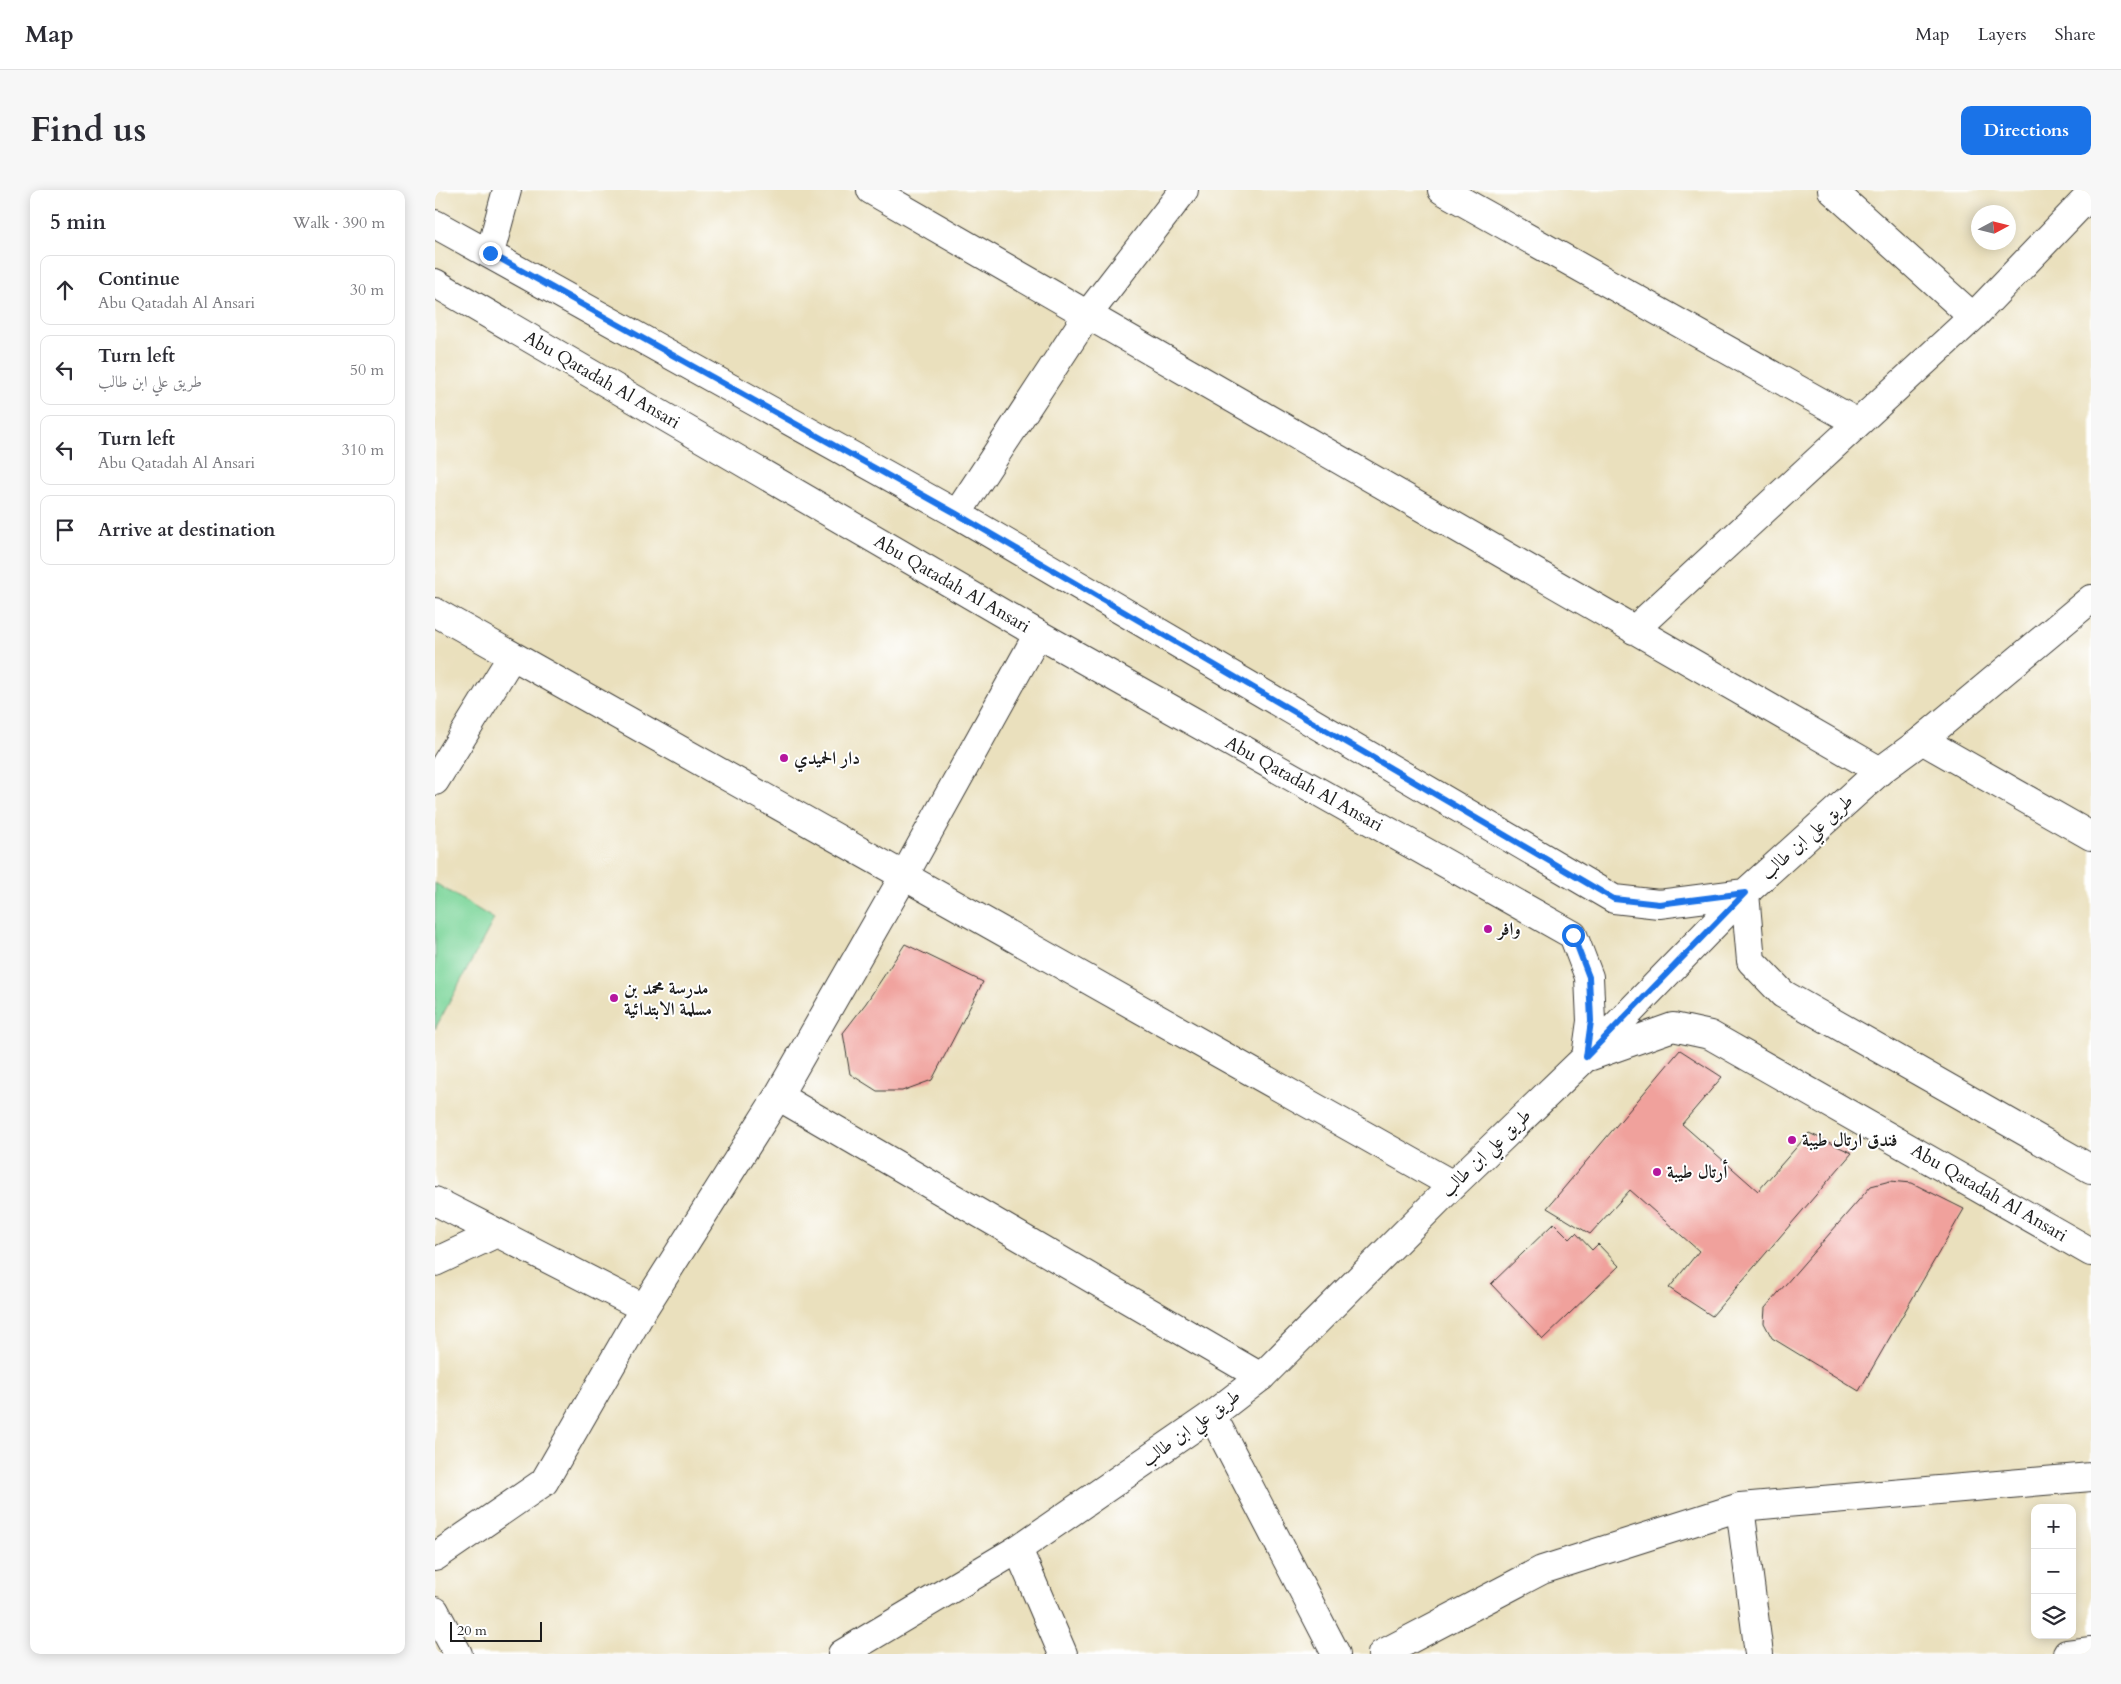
<!DOCTYPE html>
<meta charset="utf-8">
<style>
body{margin:0;font-family:Cardo,Amiri,serif;background:#f7f7f7;color:#2b2b33}
.controls{position:absolute;right:15px;bottom:15px;display:grid;overflow:hidden;border-radius:10px;box-shadow:0 2px 12px #0003}
.controls button{width:45px;height:45px;display:grid;place-items:center;padding:0;border:0;border-bottom:1px solid #e1e1e2;background:#fff;color:#2b2b33;font:25px sans-serif}
.compass{position:absolute;left:1536px;top:15px;width:45px;height:45px;border-radius:50%;background:#fff;box-shadow:0 2px 12px #0003;rotate:83deg}
.scale{position:absolute;left:15px;bottom:12px;width:92px;box-sizing:border-box;padding-left:5px;border:2px solid #1c1c1c;border-top:0;font-size:14px;line-height:18px;white-space:nowrap;color:#1c1c1c;-webkit-text-stroke:4px #fff;paint-order:stroke}
.stop{position:absolute;width:15px;height:15px;margin:-11px;border:4px solid #1a73e8;border-radius:50%;background:#fff}
.stop.end{background:#1a73e8;border-color:#fff;box-shadow:0 1px 5px #0008}
.list{margin:0;padding:0;list-style:none}
h2{display:flex;justify-content:space-between;align-items:center;height:65px;margin:0;padding:0 20px;font-size:21px}
h2 small{font-size:16px;font-weight:400;color:#7c7c81}
.list li{display:grid;grid-template-columns:32px 1fr auto;gap:15px;align-items:center;box-sizing:border-box;height:70px;margin:0 10px 10px;padding:0 10px;border:1px solid #e1e1e2;border-radius:10px}
.list b{display:block;font-size:19px;white-space:nowrap}
.list p{margin:0;font-size:16px;white-space:nowrap;color:#7c7c81}
.list em{font-size:16px;font-style:normal;color:#7c7c81}
.icon{flex:none;width:28px;height:28px;fill:none;stroke:currentColor;stroke-width:2;stroke-linecap:round;stroke-linejoin:round}
.map{position:relative;flex:none;width:1656px;height:1464px;overflow:hidden;border-radius:10px}
header{display:flex;align-items:center;gap:30px;box-sizing:border-box;height:70px;padding:0 25px;background:#fff;border-bottom:1px solid #e1e1e2}
header strong{font-size:24px}
nav{display:flex;gap:28px;margin-inline-start:auto;font-size:18px}
.intro{display:flex;align-items:center;justify-content:space-between;box-sizing:border-box;height:120px;padding:0 30px}
h1{margin:0;font-size:35px}
.button{padding:12px 22px;border-radius:10px;background:#1a73e8;color:#fff;font-size:18px;font-weight:700}
main{display:flex;gap:30px;padding:0 30px}
aside{flex:1;background:#fff;border-radius:10px;box-shadow:0 2px 12px #0003}
.map>svg:first-child{display:block}
.green{fill:#7cd59a;stroke:#4c785b}
.building{fill:#f0a19c}
.lines{fill:none;stroke-linecap:round;stroke-linejoin:round}
.minor-casing{stroke:#3b3934;stroke-width:30}
.secondary-casing{stroke:#3b3934;stroke-width:30}
.minor{stroke:#fff;stroke-width:28}
.secondary{stroke:#fff;stroke-width:28}
.route{stroke:#1a73e8;stroke-width:6}
.poi-dot{fill:#b5179e;stroke:#fff;stroke-width:2}
.labels{text-anchor:middle;dominant-baseline:central;stroke-width:4;stroke-linejoin:round;paint-order:stroke}
.street-label{font-size:18px;fill:#1c1c1c;stroke:#fff}
.poi-label{font-size:18px;font-weight:bold;fill:#1c1c1c;stroke:#fff;text-anchor:start}
</style>
<header>
<strong>Map</strong>
<nav><a>Map</a><a>Layers</a><a>Share</a></nav>
</header>
<div class="intro"><h1>Find us</h1><a class="button">Directions</a></div>
<main>
<aside>
<h2>5 min<small>Walk · 390 m</small></h2>
<ul class="list">
<li><svg class="icon" aria-label="ahead" viewBox="0 0 24 24"><path d="M12 20V5M6 11l6-6 6 6"/></svg><div><b>Continue</b><p>Abu Qatadah Al Ansari</p></div><em>30 m</em></li>
<li><svg class="icon" aria-label="left" viewBox="0 0 24 24"><path d="M17 20v-9H6M10 6l-5 5 5 5"/></svg><div><b>Turn left</b><p>طريق علي ابن طالب</p></div><em>50 m</em></li>
<li><svg class="icon" aria-label="left" viewBox="0 0 24 24"><path d="M17 20v-9H6M10 6l-5 5 5 5"/></svg><div><b>Turn left</b><p>Abu Qatadah Al Ansari</p></div><em>310 m</em></li>
<li><svg class="icon" aria-label="arrive" viewBox="0 0 24 24"><path d="M6 21V4h12l-3 4 3 4H6"/></svg><div><b>Arrive at destination</b></div></li>
</ul>
</aside>
<div class="map">
<svg width="1656" height="1464" viewBox="0 0 1656 1464">
<rect width="100%" height="100%" fill="#fff"/>
<filter id="ink" filterUnits="userSpaceOnUse"><feTurbulence type="fractalNoise" baseFrequency=".02" numOctaves="2"/><feDisplacementMap in="SourceGraphic" scale="10" xChannelSelector="R" yChannelSelector="G"/><feConvolveMatrix kernelMatrix="1 2 1 2 8 2 1 2 1" color-interpolation-filters="sRGB"/></filter>
<filter id="wash" filterUnits="userSpaceOnUse"><feTurbulence type="fractalNoise" baseFrequency=".0096" numOctaves="4" result="noise"/><feDisplacementMap in="SourceGraphic" scale="20" xChannelSelector="R" yChannelSelector="G"/><feGaussianBlur stdDeviation="1.12" result="paint"/><feColorMatrix in="noise" values="0 0 0 0 0 0 0 0 0 0 0 0 0 0 0 0 0 1.4 0 .05"/><feComposite in="paint" operator="in"/></filter>
<g filter="url(#wash)">
<rect width="100%" height="100%" fill="#eae0bd"/>
<path class="green" d="M0,693L59,729L0,839Z"/>
<g id="blocks">
<path class="building" d="M470,754L548,792L497,890L467,901H442L415,884L408,843L431,813Z
M1245,860L1287,887L1247,934L1323,1001L1374,943L1417,963L1277,1126L1234,1098L1264,1061L1195,1000L1155,1044L1112,1018Z
M1455,991L1477,993L1529,1019L1424,1201L1337,1148L1329,1133L1330,1118L1436,996Z
M1119,1033L1135,1049L1141,1043L1157,1060L1163,1054L1184,1076L1108,1149L1056,1094Z"/>
</g>
</g>
<g filter="url(#ink)">
<use href="#blocks" fill-opacity="0" stroke="#3b3934" stroke-width="1"/>
<g class="lines">
<defs>
<path id="minor" d="M436,0L1445,581
M1007,0L1423,233
M1397,0L1538,127
M522,324L653,124L749,0
M0,422L1018,995
M1199,440L1538,127L1656,4
M1487,550L1656,646
M0,591L77,466
M343,906L826,1187
M0,1011L209,1118
M0,1072L62,1043
M777,1225L901,1464
M1305,1317L1324,1464
M583,1359L628,1464
M0,1367L109,1292L209,1118L343,906L469,686L603,444
M0,1421L23,1464
M947,1464L1107,1380L1305,1317L1656,1287
M1632,1464L1656,1461"/>
<path id="secondary" d="M0,34L522,324L1179,709L1224,714L1310,703
M55,63L72,0
M0,93L603,444L1138,745L1154,787L1156,831L1151,867
M1310,703L1316,771L1348,804L1656,979
M1156,866L1238,837L1275,845L1656,1062
M407,1464L583,1359L777,1225L826,1187L1018,995L1151,867L1310,703L1445,581L1487,550L1656,409"/>
</defs>
<use href="#minor" class="minor-casing"/>
<use href="#secondary" class="secondary-casing"/>
<use href="#minor" class="minor"/>
<use href="#secondary" class="secondary"/>
</g>
</g>
<g class="lines" filter="url(#ink)">
<path class="route" d="M55,63L522,324L1179,709L1224,714L1310,703L1151,867L1156,831L1154,787L1138,745"/>
</g>
<g class="poi-dot">
<circle cx="349" cy="568" r="5"/>
<circle cx="1053" cy="739" r="5"/>
<circle cx="179" cy="808" r="5"/>
<circle cx="1357" cy="950" r="5"/>
<circle cx="1222" cy="982" r="5"/>
</g>
<g class="labels">
<g class="street-label">
<text transform="translate(167 190) rotate(30)">Abu Qatadah Al Ansari</text>
<text transform="translate(517 394) rotate(30)">Abu Qatadah Al Ansari</text>
<text transform="translate(869 594) rotate(29)">Abu Qatadah Al Ansari</text>
<text transform="translate(1372 647) rotate(-42)">طريق علي ابن طالب</text>
<text transform="translate(1051 963) rotate(-44)">طريق علي ابن طالب</text>
<text transform="translate(1554 1003) rotate(30)">Abu Qatadah Al Ansari</text>
<text transform="translate(756 1238) rotate(-36)">طريق علي ابن طالب</text>
</g>
<g class="poi-label">
<text x="359" y="568">دار الحميدي</text>
<text x="1063" y="739">وافر</text>
<text x="189" y="798">مدرسة محمد بن<tspan x="189" dy="21">مسلمة الابتدائية</tspan></text>
<text x="1367" y="950">فندق ارتال طيبة</text>
<text x="1232" y="982">أرتال طيبة</text>
</g>
</g>
</svg>
<div class="controls">
<button>+</button>
<button>−</button>
<button><svg class="icon" aria-label="layers" viewBox="0 0 24 24"><path d="M12 4l9 5-9 5-9-5zM3 14l9 5 9-5"/></svg></button>
</div>
<svg class="compass" viewBox="-18 -18 36 36"><path d="M0-13l5 13h-10z" fill="#e53935"/><path d="M0 13l5-13h-10z" fill="#7c7c81"/></svg>
<div class="scale">20 m</div>
<div class="stop" style="left:1138px;top:745px"></div>
<div class="stop end" style="left:55px;top:63px"></div>
</div>
</main>
